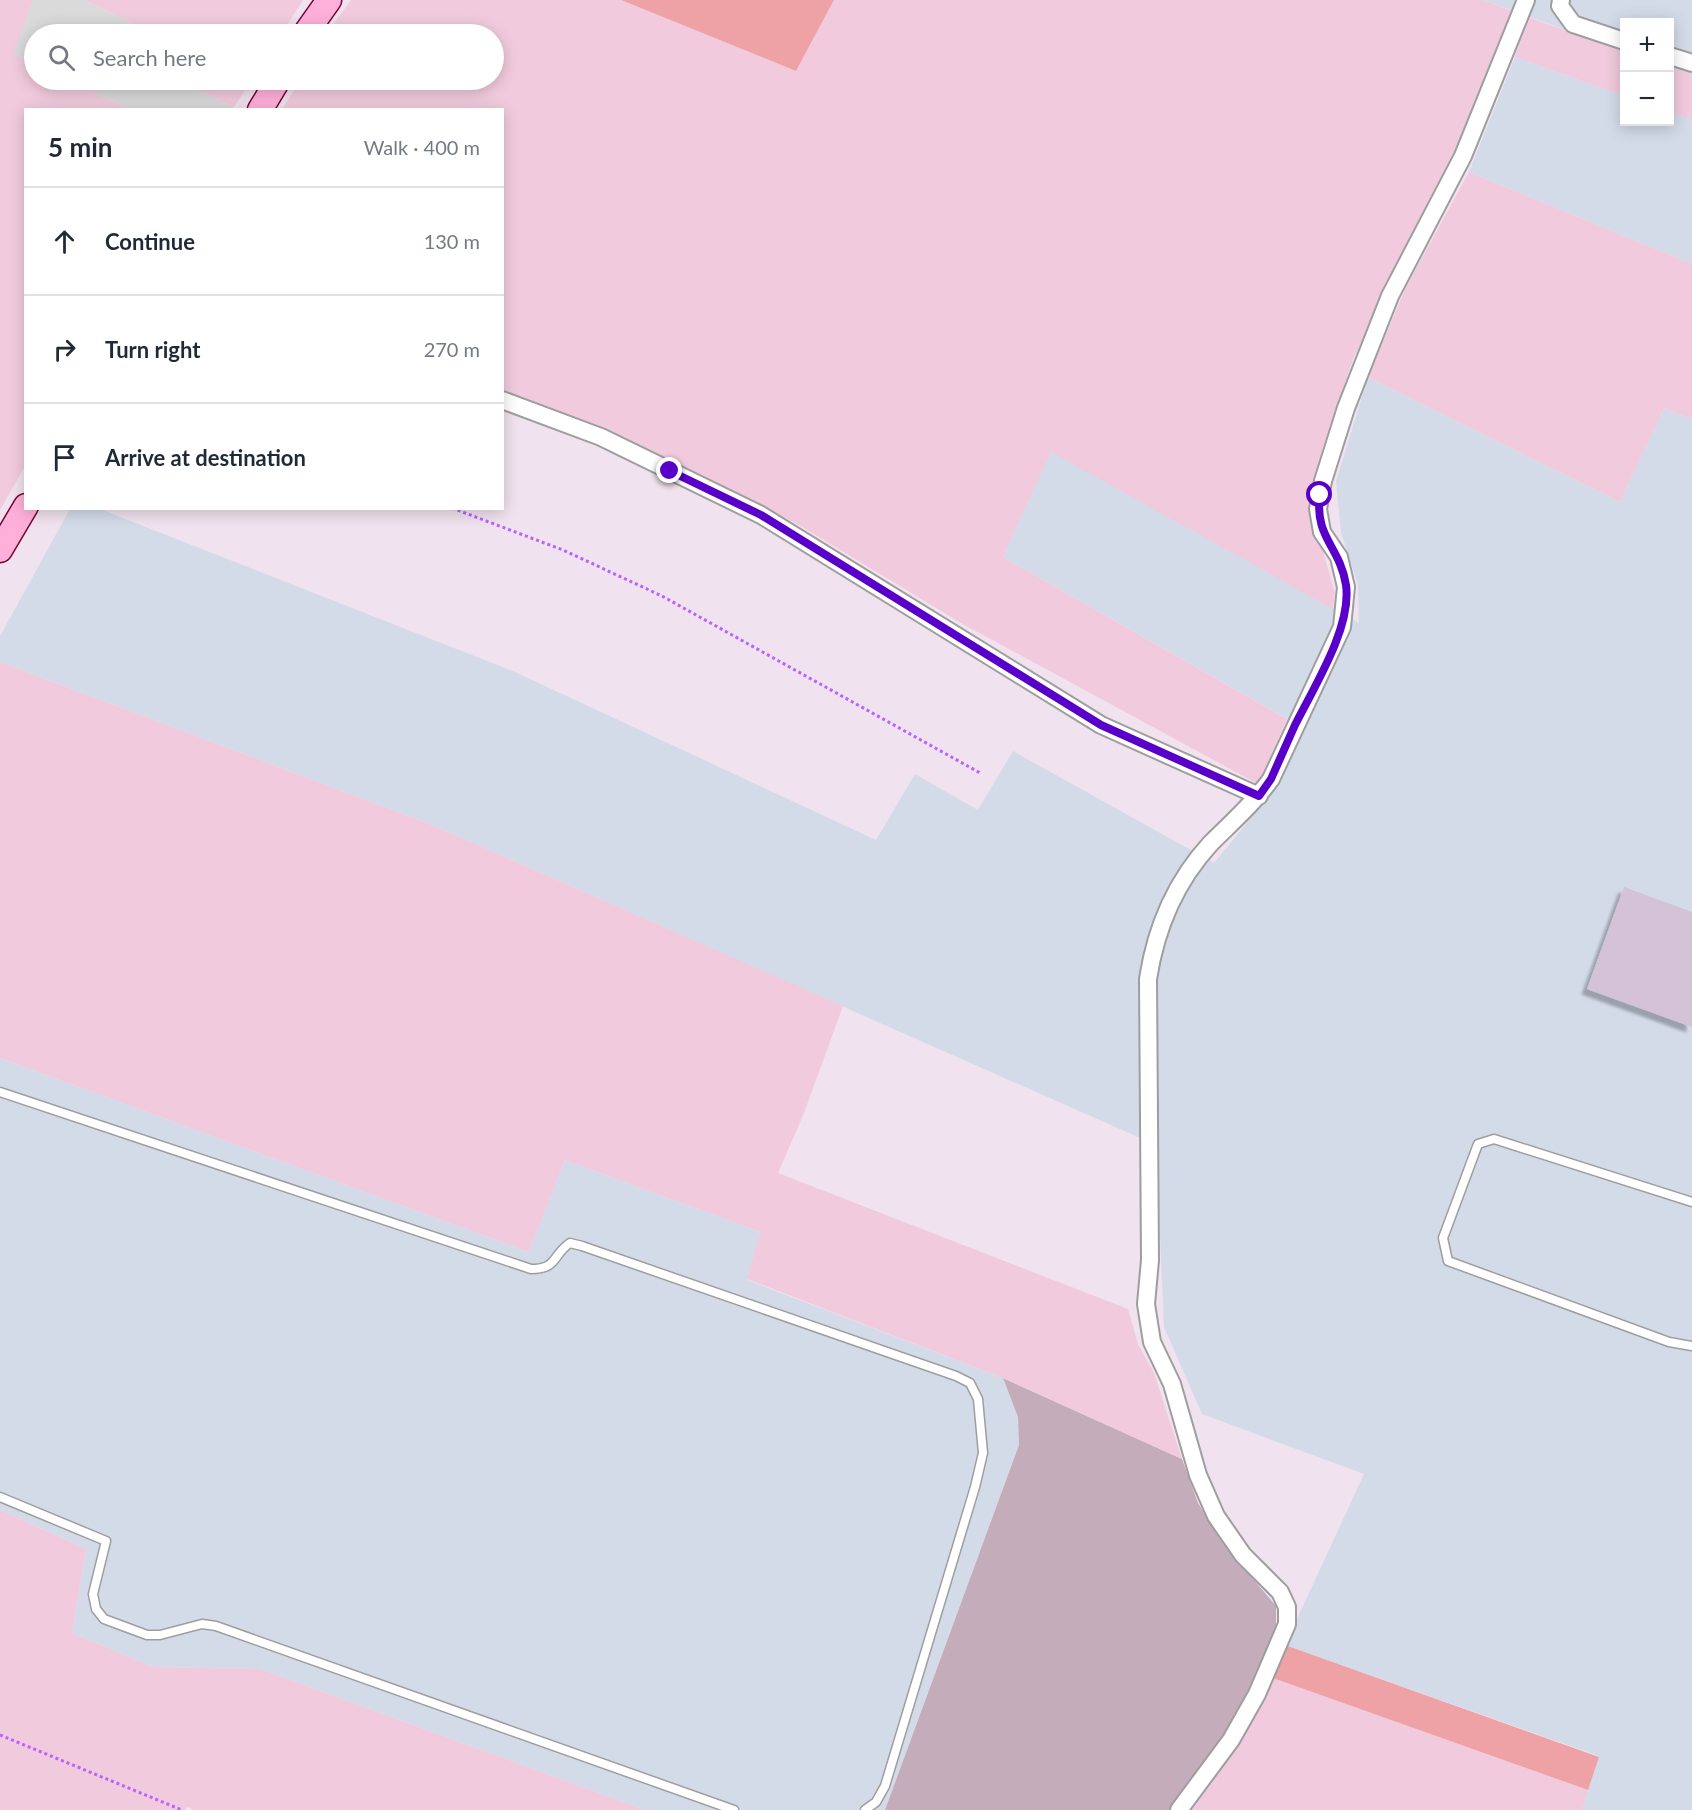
<!DOCTYPE html>
<meta charset="utf-8">
<style>
body{margin:0;font-family:Lato,sans-serif;background:#f6f6f7;color:#1f2937}
.controls{position:absolute;right:18px;top:18px;display:grid;overflow:hidden;border-radius:0px;box-shadow:0 3px 15px #0003}
.controls button{width:54px;height:54px;display:grid;place-items:center;padding:0;border:0;border-bottom:2px solid #e0e1e3;background:#fff;color:#1f2937;font:30px sans-serif}
.stop{position:absolute;width:18px;height:18px;margin:-14px;border:4px solid #5800ca;border-radius:50%;background:#fff}
.stop.end{background:#5800ca;border-color:#fff;box-shadow:0 2px 6px #0008}
.list{margin:0;padding:0;list-style:none}
h2{display:flex;justify-content:space-between;align-items:center;height:78px;margin:0;padding:0 24px;font-size:26px}
h2 small{font-size:20px;font-weight:400;color:#747a83}
.list li{display:grid;grid-template-columns:39px 1fr auto;gap:18px;align-items:center;box-sizing:border-box;height:108px;padding:0 24px;border-top:2px solid #e0e1e3}
.list b{display:block;font-size:22px;white-space:nowrap}
.list em{font-size:20px;font-style:normal;color:#747a83}
.icon{flex:none;width:33px;height:33px;fill:none;stroke:currentColor;stroke-width:2;stroke-linecap:round;stroke-linejoin:round}
.map{position:relative;flex:none;width:1692px;height:1810px;overflow:hidden}
.search{position:absolute;background:#fff;box-shadow:0 3px 15px #0003;left:24px;top:24px;width:480px;height:66px;display:flex;align-items:center;gap:15px;box-sizing:border-box;padding:0 21px;border-radius:33px;color:#747a83;font-size:22px}
.panel{position:absolute;background:#fff;box-shadow:0 3px 15px #0003;left:24px;top:108px;width:480px;height:402px;border-radius:0px}
.map>svg:first-child{display:block}
.residential{fill:#dbdadb}
.industrial{fill:#d3dbe9}
.construction{fill:#c5acba}
.farmland{fill:#f1cbdd}
.grass{fill:#efa2a6}
.building{fill:#d4c2d7;filter:url(#shadow)}
.lines{fill:none;stroke-linecap:round;stroke-linejoin:round}
.lane-casing{stroke:#9e9e9e;stroke-width:11}
.street-casing{stroke:#9e9e9e;stroke-width:20}
.secondary-casing{stroke:#780037;stroke-width:27}
.path{stroke:#b763ff;stroke-width:3;stroke-dasharray:3 3;stroke-linecap:butt}
.lane{stroke:#fff;stroke-width:8}
.street{stroke:#fff;stroke-width:16}
.secondary{stroke:#ffb0d9;stroke-width:24}
.route{stroke:#5800ca;stroke-width:8}
</style>
<div class="map">
<svg width="1692" height="1810" viewBox="0 0 1692 1810">
<defs>
<filter id="shadow"><feDropShadow dx="-5.5" dy="5.5" stdDeviation="1.5" flood-color="#0004"/></filter>
</defs>
<rect width="100%" height="100%" fill="#f0e2ee"/>
<path class="residential" d="M33,0H84L149,31L147,34H34V64L12,54Z
M66,80H177L234,107L233,110L129,109Z"/>
<path class="industrial" d="M1483,0H1692V74L1670,66V22H1624V51Z
M1515,57L1624,96V122H1670V112L1692,120V264L1469,172Z
M1368,377L1620,502L1664,408L1692,419V1810H1581L1599,1756L1285,1645L1364,1474L1202,1414L1164,1327L1156,1145L432,825L0,662V636L70,509H100L515,672L876,840L915,774L978,810L1013,751L1214,863L1255,813L1305,729L1003,557L1051,451L1359,623L1358,585L1341,532L1336,481Z
M0,1058L529,1252L565,1160L760,1232L747,1280L1003,1378L1018,1417L1019,1445L885,1810H645L260,1669L153,1667L72,1633L86,1549L0,1510Z"/>
<path class="construction" d="M1003,1378L1182,1459L1198,1503L1224,1545L1276,1606V1628L1272,1643L1250,1689L1217,1745L1171,1810H885L1019,1445L1018,1417Z"/>
<path class="farmland" d="M0,0H33L13,54L34,64V80H66L129,109L26,110L25,466L0,510Z
M84,0H303L281,34H147L149,31Z
M351,0H621L796,71L834,0H1483L1515,12L1449,165L1353,359L1323,447L1310,494V523L1321,544L1335,593L1333,609L1051,452L1003,557L1287,719L1258,784L961,623L799,525L622,437L503,392L502,110H282L300,80H494V34H326Z
M1528,17L1624,51V96L1515,57Z
M1670,66L1692,74V120L1670,112Z
M177,80H252L234,107Z
M1469,172L1692,264V419L1664,408L1620,502L1368,377L1406,287Z
M0,662L432,825L843,1006L804,1113L778,1173L1128,1309L1138,1344L1154,1373L1182,1459L1003,1378L747,1279L760,1232L565,1160L529,1252L0,1058Z
M0,1510L86,1549L72,1633L153,1667L260,1669L645,1810H194L187,1807L185,1810H0Z
M1270,1677L1588,1790L1581,1810H1188Z"/>
<path class="grass" d="M621,0H834L796,71Z
M1285,1645L1599,1757L1588,1790L1270,1677Z"/>
<path class="building" d="M1624,887L1692,912V1027L1587,989Z"/>
<g class="lines">
<defs>
<path id="lane" d="M0,1092L531,1269C558,1269 552,1255 570,1243L582,1246L956,1376L970,1383L978,1399L983,1453L975,1487L885,1786L876,1802L865,1810
M1692,1202L1494,1139L1478,1144L1443,1238L1448,1261L1669,1342L1692,1346
M0,1497L106,1541L93,1594L96,1609L104,1619L147,1635H160L202,1624L216,1626L734,1810"/>
<path id="street" d="M1561,0L1560,6L1573,24L1624,41
M1670,56L1692,63
M502,400L601,437L761,515L1101,725L1259,796
M1179,1810L1231,1740L1257,1694L1287,1624V1607L1280,1592L1243,1555L1216,1516L1198,1475L1172,1384L1152,1342L1146,1304L1150,1260L1148,979C1156,927 1175,882 1211,843C1232,822 1254,803 1271,779L1342,627L1346,587L1339,557L1322,532L1318,509L1323,481L1346,408L1390,296L1463,156L1526,0"/>
<path id="secondary" d="M305,34L329,0
M260,110L278,80
M0,550L26,506"/>
</defs>
<use href="#lane" class="lane-casing"/>
<use href="#street" class="street-casing"/>
<use href="#secondary" class="secondary-casing"/>
<path class="path" d="M452,508L563,550L662,596L982,774
M0,1735L182,1810"/>
<use href="#lane" class="lane"/>
<use href="#street" class="street"/>
<use href="#secondary" class="secondary"/>
</g>
<g class="lines">
<path class="route" d="M670,471L761,515L1101,725L1259,796L1271,779C1279,761 1287,743 1295,725C1314,687 1352,627 1346,585C1340,546 1314,538 1320,495"/>
</g>
</svg>
<div class="controls">
<button>+</button>
<button>−</button>
</div>
<div class="stop" style="left:1320px;top:495px"></div>
<div class="stop end" style="left:670px;top:471px"></div>
<div class="search"><svg class="icon" aria-label="search" viewBox="0 0 24 24"><circle cx="10" cy="10" r="6"/><path d="M15 15l6 6"/></svg>Search here</div>
<section class="panel">
<h2>5 min<small>Walk · 400 m</small></h2>
<ul class="list">
<li><svg class="icon" aria-label="ahead" viewBox="0 0 24 24"><path d="M12 20V5M6 11l6-6 6 6"/></svg><div><b>Continue</b></div><em>130 m</em></li>
<li><svg class="icon" aria-label="right" viewBox="0 0 24 24"><path d="M7 20v-9h11M14 6l5 5-5 5"/></svg><div><b>Turn right</b></div><em>270 m</em></li>
<li><svg class="icon" aria-label="arrive" viewBox="0 0 24 24"><path d="M6 21V4h12l-3 4 3 4H6"/></svg><div><b>Arrive at destination</b></div></li>
</ul>
</section>
</div>
